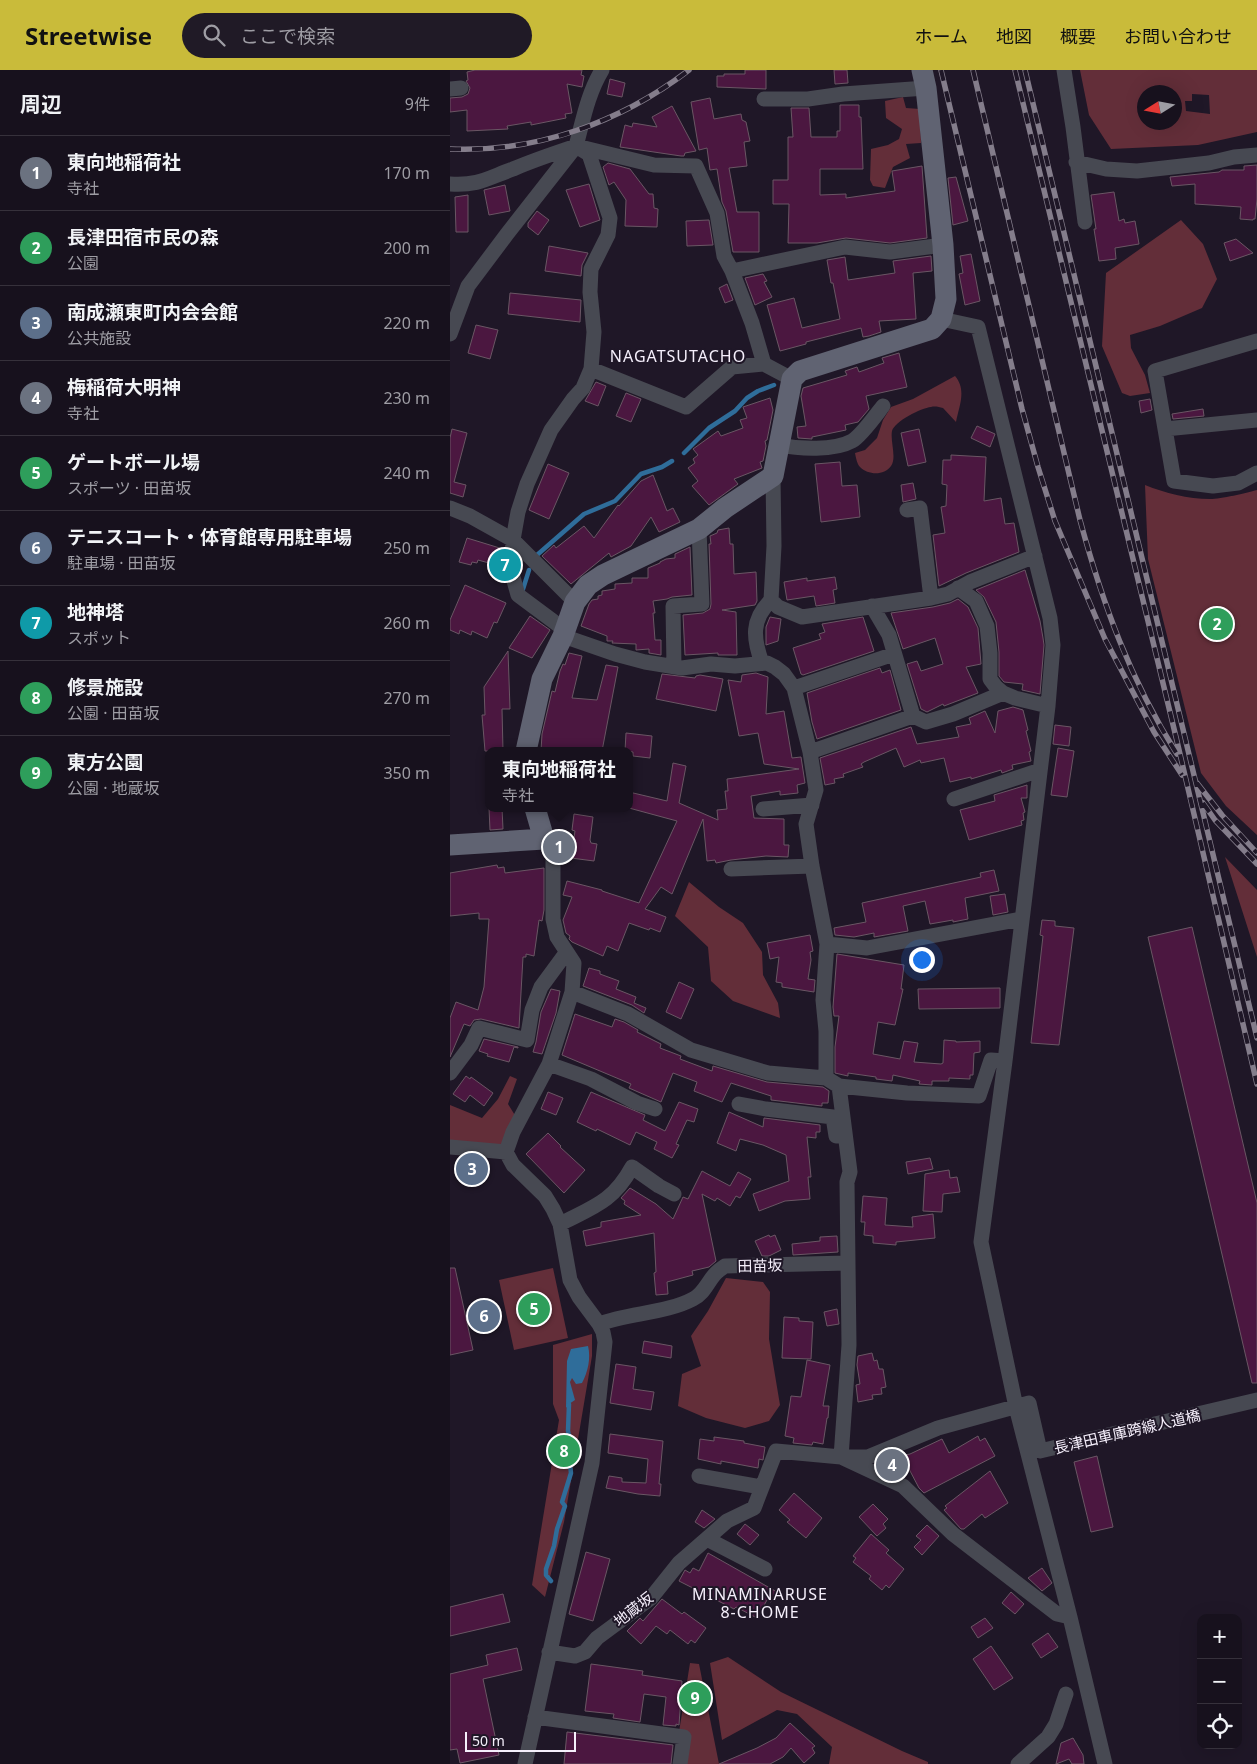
<!DOCTYPE html>
<html lang="ja">
<meta charset="utf-8">
<style>
body{margin:0;font-family:"Noto Sans","Noto Sans JP",sans-serif;background:#201a26;color:#f1f3f6}
.controls{position:absolute;right:15px;bottom:15px;display:grid;overflow:hidden;border-radius:10px;box-shadow:0 5px 20px #0002}
.controls button{width:45px;height:45px;display:grid;place-items:center;padding:0;border:0;border-bottom:1px solid #36313b;background:#17111d;color:#f1f3f6;font:25px sans-serif}
.compass{position:absolute;left:687px;top:15px;width:45px;height:45px;border-radius:50%;background:#17111d;box-shadow:0 5px 20px #0002;rotate:259deg}
.scale{position:absolute;left:15px;bottom:12px;width:111px;box-sizing:border-box;padding-left:5px;border:2px solid #f5effb;border-top:0;font-size:14px;line-height:18px;white-space:nowrap;color:#f5effb;-webkit-text-stroke:4px #1f1727;paint-order:stroke}
.you{position:absolute;left:471px;top:889px;width:18px;height:18px;margin:-12px;border:4px solid #fff;border-radius:50%;background:#1a73e8;box-shadow:0 0 0 8px #1a73e833}
.badge{display:grid;place-items:center;width:32px;height:32px;border-radius:50%;background:#c9bb3a;color:#fff;font-size:16px;font-weight:700}
.pin{position:absolute;translate:-50% -50%;border:2px solid #fff;box-shadow:0 1px 5px #0006}
.popup{position:absolute;left:35px;top:677px;width:148px;height:65px;box-sizing:border-box;display:grid;place-content:center;border-radius:10px;background:#17111d;filter:drop-shadow(0 1px 4px #0005);font-size:16px;white-space:nowrap;color:#9e9da4}
.popup b{font-size:19px;color:#f1f3f6}
.popup::after{content:'';position:absolute;left:50%;top:100%;margin-left:-10px;border:10px solid transparent;border-top-color:#17111d}
.list{margin:0;padding:0;list-style:none}
h2{display:flex;justify-content:space-between;align-items:center;height:65px;margin:0;padding:0 20px;font-size:21px}
h2 small{font-size:16px;font-weight:400;color:#9e9da4}
.list li{display:grid;grid-template-columns:32px 1fr auto;gap:15px;align-items:center;box-sizing:border-box;height:75px;padding:0 20px;border-top:1px solid #36313b}
.list b{display:block;font-size:19px;white-space:nowrap}
.list p{margin:0;font-size:16px;white-space:nowrap;color:#9e9da4}
.list em{font-size:16px;font-style:normal;color:#9e9da4}
.icon{flex:none;width:28px;height:28px;fill:none;stroke:currentColor;stroke-width:2;stroke-linecap:round;stroke-linejoin:round}
.map{position:relative;flex:none;width:807px;height:1694px;overflow:hidden}
header{display:flex;align-items:center;gap:30px;box-sizing:border-box;height:70px;padding:0 25px;background:#c9bb3a;color:#111}
header strong{font-size:24px}
nav{display:flex;gap:28px;margin-inline-start:auto;font-size:18px}
.search{width:350px;height:45px;background:#201a26;display:flex;align-items:center;gap:12px;box-sizing:border-box;padding:0 18px;border-radius:28px;color:#9e9da4;font-size:19px}
main{display:flex}
aside{flex:1;background:#17111d}
.map>svg:first-child{display:block}
.green{fill:#632e39;fill-rule:evenodd}
.water{fill:#2f6d9a}
.lines{fill:none;stroke-linecap:round;stroke-linejoin:round}
.stream{stroke:#2f6d9a;stroke-width:4.5}
.building{fill:#4b1740;stroke:#6a5664}
.street{stroke:#474952;stroke-width:15}
.secondary{stroke:#606372;stroke-width:21}
.rail-casing{stroke:#847d8b;stroke-width:5.5}
.rail{stroke:#1f1727;stroke-width:4;stroke-dasharray:11;stroke-linecap:butt}
.labels{text-anchor:middle;dominant-baseline:central;stroke-width:4;stroke-linejoin:round;paint-order:stroke}
.street-label{font-size:15px;fill:#f5effb;stroke:#1f1727}
.neighbourhood-label{font-size:16px;letter-spacing:1px;fill:#f5effb;stroke:#1f1727}
</style>
<header>
<strong>Streetwise</strong>
<div class="search"><svg class="icon" aria-label="search" viewBox="0 0 24 24"><circle cx="10" cy="10" r="6"/><path d="M15 15l6 6"/></svg>ここで検索</div>
<nav><a>ホーム</a><a>地図</a><a>概要</a><a>お問い合わせ</a></nav>
</header>
<main>
<aside>
<h2>周辺<small>9件</small></h2>
<ul class="list">
<li><span class="badge" style="background:#6b7280">1</span><div><b>東向地稲荷社</b><p>寺社</p></div><em>170 m</em></li>
<li><span class="badge" style="background:#2e9e5b">2</span><div><b>長津田宿市民の森</b><p>公園</p></div><em>200 m</em></li>
<li><span class="badge" style="background:#5c6f8a">3</span><div><b>南成瀬東町内会会館</b><p>公共施設</p></div><em>220 m</em></li>
<li><span class="badge" style="background:#6b7280">4</span><div><b>梅稲荷大明神</b><p>寺社</p></div><em>230 m</em></li>
<li><span class="badge" style="background:#2e9e5b">5</span><div><b>ゲートボール場</b><p>スポーツ · 田苗坂</p></div><em>240 m</em></li>
<li><span class="badge" style="background:#5c6f8a">6</span><div><b>テニスコート・体育館専用駐車場</b><p>駐車場 · 田苗坂</p></div><em>250 m</em></li>
<li><span class="badge" style="background:#0f9aa8">7</span><div><b>地神塔</b><p>スポット</p></div><em>260 m</em></li>
<li><span class="badge" style="background:#2e9e5b">8</span><div><b>修景施設</b><p>公園 · 田苗坂</p></div><em>270 m</em></li>
<li><span class="badge" style="background:#2e9e5b">9</span><div><b>東方公園</b><p>公園 · 地蔵坂</p></div><em>350 m</em></li>
</ul>
</aside>
<div class="map">
<svg width="807" height="1694" viewBox="0 0 807 1694">
<rect width="100%" height="100%" fill="#1f1727"/>
<path class="green" d="M630,0H807V62L748,75L661,79L639,45ZM694,22H724V52H694ZM742,24L759,25L760,44L736,41L735,31H742Z
M453,27L456,38L470,39L471,73L456,74L460,88L443,97L435,118L423,116L420,110L421,79L438,75L449,69L452,59L436,48L435,31Z
M731,150L753,174L767,209L752,238L710,256L680,265L681,278L695,305L700,323L680,326L672,323L652,276L656,203Z
M505,306C517,320 509,336 506,352L493,338C489,337 485,336 481,337C471,338 445,351 442,361C440,371 447,388 441,396C434,406 418,405 410,397C407,394 406,388 405,383L415,380L427,368L433,350L441,337L463,329Z
M695,415C715,423 738,429 760,429C771,429 796,423 807,420V765L776,736L751,703L698,489Z
M775,787L807,820V887Z
M239,812L269,837L293,853L312,882L313,905L328,933L330,948L283,931L261,911L258,877L225,846Z
M60,1006L67,1009L58,1034L66,1047L54,1076L0,1073V1035L32,1048L48,1029Z
M103,1198L118,1268L64,1280L49,1210Z
M276,1208L313,1212L320,1222L319,1269L330,1335L319,1351L295,1358L256,1348L228,1336L232,1304L251,1296L241,1266L258,1241Z
M142,1264V1286L114,1452L95,1527L82,1515L109,1350L103,1334V1275Z
M278,1587L331,1622L452,1681L478,1692V1694H379L382,1677L347,1644L327,1640L272,1670L260,1593Z
M240,1593L249,1594L269,1694H237L229,1662Z"/>
<path class="water" d="M138,1276C141,1288 138,1302 132,1313L126,1314L122,1308L120,1312L125,1330L119,1334V1339L116,1337L117,1291L121,1279Z"/>
<g class="lines">
<path class="stream" d="M234,383L259,358L285,341L297,328L308,321L324,315
M87,485L134,444L165,431L191,404L212,397L222,391
M73,519L79,500
M101,1511L96,1505V1499L104,1476L107,1459L115,1436L112,1432L121,1403L120,1395L123,1383L118,1361L119,1334"/>
</g>
<path class="building" d="M25,0H132L131,5L134,6L132,17L117,14L122,43L115,44L116,48L81,55V52L57,56L58,59L17,61V40L0,42V28L12,27L18,24L20,18L16,11L18,10L17,2Z
M295,0H316V19L267,17V6H274V4H295Z
M384,0H397L398,13L385,14Z
M160,9L175,13L172,27L157,24Z
M260,28L264,49L291,44L292,50L296,52L300,71L294,72L297,96L279,98L287,142H309V182H283L276,141L272,132L267,99L260,100L257,78L249,80L241,32Z
M390,35H409V47H411L413,99H370V125L396,124V128L445,121L442,101L472,96L477,168L440,173L396,168L367,173H338L339,134H323V110H338V67H343L341,38H359L361,67H387V61H390Z
M222,36L246,81L235,83L234,86H231L170,77L175,55L182,57L183,53L207,57L202,47Z
M158,93L180,99L199,124H203L204,138L208,139L207,157L175,156L176,130L164,112L159,115L153,97Z
M807,95V129L805,149H803V150L790,149L791,137L745,134V114L722,116L720,107L769,102L772,100H794V96Z
M506,107L518,151L503,155L498,108Z
M139,114L150,150L130,157L116,120Z
M55,115L60,141L39,145L34,120Z
M664,122L669,151L674,149L675,153L685,151L689,174L665,178L666,189L649,191L644,159H646L641,125Z
M18,125V162H6L5,127Z
M87,141L99,150L88,165L78,157V153Z
M259,150L263,175L237,176L236,151Z
M786,169L803,183L780,191L774,173Z
M99,176L138,183L132,195L131,206L95,201Z
M521,184L530,231L515,235L509,204L513,203L510,186Z
M481,186L482,201L463,203L466,249L429,251L431,262L419,266L413,267L411,258L356,272V274L330,281L317,235L344,228L352,258L390,249L383,213H381L377,190L395,187L398,210L445,203L443,191Z
M313,204L317,211L314,212L322,227L305,235L295,208Z
M277,214L283,230L275,233L269,218Z
M60,223L131,230L130,252L58,244Z
M26,255L48,260L40,289L18,283Z
M449,283L457,317L416,326L419,339L408,352L395,355L396,360L362,367V369L348,368L347,357L356,356L351,326L353,318L397,305L395,301L407,297L409,302L434,293L432,288Z
M146,312L156,316L148,336L135,331Z
M176,323L191,329L181,352L166,346Z
M320,328L323,340L317,370L315,371L316,376L313,391L310,392L312,398L284,409L288,414L259,435L242,416L248,411L238,398L245,393L243,389L248,385L243,379L268,361L271,366L293,358L290,350L297,348L293,337Z
M700,329L702,340L691,343L689,331Z
M753,339L754,346L723,349L722,344Z
M527,356L545,364L540,377L521,368Z
M2,359L17,363L4,412L16,415L13,427L0,423V368Z
M469,359L476,392L458,396L451,363Z
M501,385L536,387L534,431L551,428L555,454L564,453L569,482L516,503L489,516L483,465L495,463L491,437L496,436L497,415L492,414L493,390H501Z
M390,392L392,416L407,415L410,447L371,452L365,394Z
M98,394L119,403L99,449L79,440Z
M203,405L217,441L223,438L230,452L209,462L201,447L181,476L161,487L159,483L121,514L92,486L104,475L106,478L134,456L144,468L168,435L169,436L191,411Z
M463,413L466,429L453,432L451,415Z
M279,458L280,474H283L284,504L306,502L307,531L305,535L272,540L286,542L287,585H268V583L235,585L233,545L253,543L260,539L261,534L259,474H261L260,466L267,463L268,460Z
M17,468L53,479L50,496L28,490L27,493L22,492L21,495L9,492Z
M240,477L242,525L222,527L217,529L203,531L205,543H203L205,570H211V585L199,583V579L186,580V574L162,573L163,571H157V566L131,556L139,534L142,530L148,529V526L152,525V521L165,519V514L182,513V508H198V498L210,493V492L216,489L225,488V484Z
M575,500L590,551L593,568L594,575L590,624L572,620L573,614L554,612L549,606V582L546,552L534,527L526,520Z
M385,507L387,519L383,520L385,533L366,536L364,526L337,530L334,512L357,508V511Z
M15,515L56,533L47,553L44,552L37,568L22,561L21,565L10,560L9,564L0,560V550Z
M508,529L518,537L528,558L531,594L516,597L528,623L494,636L493,634L477,642L471,639L457,594L467,591L471,601L493,594L485,568L453,579L441,543L483,537L500,533Z
M80,546L100,560L82,588L59,578Z
M320,547L331,549L328,571L316,575V557Z
M413,547L424,581L353,605L351,604L343,578L371,569L369,564L375,562L372,554Z
M58,581L60,639H52L53,681H35L32,645H35L34,617Z
M119,583L132,586L122,628L147,630L156,595L168,597L152,681H91L92,664L102,621L105,622L110,601L113,594L115,595Z
M430,598L432,603L440,600L451,640L367,669L362,652L357,623Z
M306,603L318,607L316,644L334,641L342,688L351,687L355,713L347,715L348,723L330,725V721L301,726L304,748L334,749V775H339L338,787L316,786L281,790L266,793L265,790L257,791L253,749L222,824L211,817L195,839L216,847L210,862L200,858L199,860L179,853L168,881L157,876L153,886L122,872L119,869L120,866L116,863L113,850L122,827L113,825L117,811L152,820V821L189,833L227,751L179,738V722L217,731L223,693L236,696L229,733L268,750L267,740L277,739L275,721H278L277,709L349,699L314,694L308,663L289,666L278,610L291,612L292,605Z
M212,604L245,608L246,606L250,605L273,609L266,641L206,629Z
M563,637L573,640L578,660L576,661L581,681L579,682L581,691L562,695L563,699L552,703L551,700L521,709V707L500,712L494,688L471,693L470,690L454,697L446,678L414,692L411,694L413,697L393,704L394,707L384,709L385,713L375,715L370,688L461,657L467,674L509,667L506,657L521,654L519,648L535,641L545,663L548,641Z
M605,655L621,657L619,676L603,674Z
M176,663L202,666L200,688L183,686V682L175,681Z
M608,678L624,681L617,727L601,725Z
M577,715V728H571L575,742L573,743L574,750L571,751L572,755L519,770L510,740L545,731L544,725Z
M39,738H52L53,759L40,760Z
M124,744L143,747L140,770L141,773L147,774L144,791L121,788L125,761L122,760Z
M47,795L48,798L54,797L55,803L94,798V840L92,851L89,850L84,886L76,884V887H73L69,958L31,949L24,950L20,956L14,954L0,987V948L6,932L28,940L34,917L39,849H29V843L0,846V803Z
M544,800L549,821L515,828L518,849L503,852V850L480,854L475,831L453,836L458,861L424,867V863L404,867L385,865L384,858L416,852L412,833L531,807L530,803Z
M555,824L558,842L543,845L540,826Z
M592,850L605,851V856L624,858L609,975L581,973L593,866L590,865Z
M742,857L807,1133V1313H802L698,867Z
M360,865L363,881L360,882L361,890L358,909L365,910L364,922L332,917V913L326,912L329,887L320,889L317,873Z
M387,884L454,895L451,919H453L445,955L428,952L423,984L450,989L454,971L468,973L464,992L491,994L493,993L494,970L506,971V972L530,971V982L524,983L523,1005H520V1009L499,1008V1011H482V1015L469,1014L470,1011L443,1005L442,1011L426,1009V1007L398,1003V1006L385,1003V977L389,946H384L383,937Z
M139,898L150,901V904L169,911L166,919L186,927L184,933L196,938L194,943L182,935L133,916Z
M229,912L244,919L231,949L216,942Z
M550,918V938L469,939L468,919Z
M101,919L110,921L106,943L92,984L83,982L86,972L91,942Z
M125,944L162,957L165,949L174,952L188,960L187,962L211,974L210,978L231,986L230,989L262,1001L263,996L317,1012L373,1017L379,1021L378,1033H372V1036L321,1030V1026L281,1013L272,1032L244,1021L247,1012L223,1003L211,1032L179,1018L181,1014L112,985Z
M34,969L68,977V978L64,977L59,992L37,986L38,984L29,981Z
M16,1006L20,1009L21,1007L43,1023L34,1036L20,1025L15,1032L3,1024Z
M98,1022L113,1028L106,1045L91,1039Z
M141,1022L195,1045L193,1050L215,1061L229,1032L248,1039L244,1052L237,1050L226,1074L229,1075L222,1088L204,1079L207,1072L186,1062L180,1075L147,1059L146,1061L127,1052Z
M279,1042L313,1057L314,1048L370,1055V1062H366V1068L357,1067L361,1107H358L360,1129L335,1131L309,1141L303,1124L339,1111L336,1085L313,1075L290,1069L286,1081L267,1073Z
M98,1063L111,1076L110,1077L135,1100L114,1123L76,1084Z
M480,1088L483,1099L458,1104L456,1092Z
M34,1090L37,1103L13,1108L10,1095Z
M499,1100L500,1108L507,1107L510,1122L493,1124L492,1142L473,1141L475,1104Z
M252,1101L280,1116L288,1102L301,1109L290,1128L286,1126L280,1136L267,1128L265,1131L252,1124L266,1191L259,1197L242,1201L243,1205L217,1212L218,1224L206,1225L204,1203L206,1202L204,1163L136,1176L133,1161L151,1157V1152L191,1145L174,1134L175,1131L171,1128L180,1118L206,1134L223,1149L233,1127L238,1129Z
M413,1126L437,1128L435,1155L463,1157L462,1147L483,1144L485,1168L446,1172V1175L423,1173V1166L414,1165L415,1152H411Z
M319,1165L320,1167L325,1165L331,1180L319,1186H312L305,1171Z
M387,1166L388,1182L343,1185L342,1174L370,1171V1167Z
M0,1198H5L23,1280L0,1285Z
M387,1239L389,1254L377,1256L374,1242Z
M334,1247L349,1248V1251L363,1252L361,1289L332,1288Z
M194,1271L222,1276L221,1288L192,1283Z
M422,1283L424,1291L427,1290L429,1299H433L436,1317L431,1318L432,1324L422,1325L423,1329L408,1332L406,1315L410,1314L407,1295L408,1286Z
M357,1290L380,1295L373,1336H379L378,1348H377L373,1374L363,1372L362,1375L343,1373L344,1368L335,1366L341,1326L351,1327Z
M166,1294L186,1297L183,1319L204,1322L201,1340L160,1333Z
M160,1364L213,1371L209,1414H211L210,1426L188,1424L156,1418L159,1406L172,1408V1412L196,1413L198,1389L158,1383Z
M528,1366L530,1371L535,1368L545,1386L474,1423L469,1418L459,1399L445,1401L443,1387L460,1384L492,1369L499,1383Z
M264,1367L294,1371V1373L315,1377L313,1390L309,1389L308,1398L271,1391V1394L248,1389L250,1369L264,1371Z
M647,1386L663,1457L641,1462L624,1392Z
M540,1401L558,1433L535,1448L532,1444L514,1459H511L494,1440L497,1438L495,1436Z
M344,1423L372,1448L356,1468L337,1452L340,1450L329,1440Z
M423,1434L438,1449L433,1454L436,1458L427,1466L409,1447Z
M252,1440L265,1449L254,1458L245,1452Z
M295,1454L309,1465L300,1475L287,1464Z
M477,1455L489,1466L472,1485L464,1477L471,1470L466,1466Z
M421,1464L439,1480L436,1483L454,1499L439,1518L436,1515L432,1520L419,1509L421,1506L403,1492L406,1488L403,1486Z
M136,1482L160,1489L143,1551L119,1544Z
M258,1483L327,1522L321,1532L317,1530L307,1548L286,1537L284,1539L229,1511L235,1500L240,1503L243,1498L249,1501Z
M592,1498L602,1513L592,1521L578,1508Z
M561,1522L574,1534L565,1544L552,1533Z
M53,1524L60,1552L0,1566V1537Z
M212,1529L232,1544L234,1542L256,1558L245,1573L241,1570L238,1574L220,1560L217,1564L206,1556L191,1574L177,1561L190,1548L193,1551Z
M535,1548L543,1558L528,1568L521,1557Z
M598,1563L608,1577L591,1588L582,1574Z
M541,1576L563,1608L544,1620L523,1589Z
M67,1578L72,1600L33,1609L49,1685L10,1693L7,1679L0,1680V1604L38,1595L36,1585Z
M141,1594L193,1601L192,1605L232,1611L229,1655L226,1654V1656L213,1655L216,1627L194,1624L190,1652L163,1648L164,1644L135,1641Z
M340,1653L365,1676L362,1678L365,1683L354,1693L341,1678L333,1687L320,1694H269L307,1678L326,1668Z
M117,1662L223,1675L221,1694H114Z
M623,1668L633,1685L634,1694H622L619,1689L606,1694L611,1673Z"/>
<g class="lines">
<path class="street" d="M614,0L623,57L635,152
M0,19L11,18
M314,29H358L393,24L476,18
M126,76C133,50 138,23 152,0
M626,92L656,99L687,101L759,93L784,87L807,85
M0,114C28,116 38,108 63,99C84,90 105,83 126,76L139,84L160,148L158,165L141,199L140,222L144,262L141,299L133,318L123,329L101,360L77,414L68,442L63,470L61,500L68,525L115,560
M282,201L302,253L314,294
M491,249L528,257L600,548L603,575L598,636L555,991L531,1172L566,1337L620,1547L655,1694
M0,264L18,216L57,164L126,76L204,95L246,96L267,143L274,186L282,201L395,177L440,182L493,175
M807,271L705,301L724,411L763,416L788,413L807,403
M141,299L236,337L282,297L314,294L342,309
M715,359L807,350
M329,375C349,379 384,381 402,371C411,366 426,345 433,336
M0,438L20,446L63,470L125,532
M457,440L470,438L481,528
M508,518L526,531L537,556L540,583V609L546,617L553,623
M321,530L328,537L352,547L481,528L498,524L520,512L585,486
M422,536L439,565L463,646L476,652L503,644L553,623L565,628L598,636
M113,566L165,584L195,592L232,598L261,594L285,596L317,593L325,597L334,604L344,618L360,682L366,720L356,754L362,796L377,874L417,878L571,849
M312,593C303,568 301,550 321,530L324,476L323,406
M224,597L223,536L252,534L249,459
M344,618L444,584
M360,682L463,646
M504,729L590,700
M313,739L362,735
M281,799L362,796
M122,922L178,944L241,980L318,1003L376,1008L389,1016L457,1023L529,1026L541,990L555,991
M99,994L141,1009L187,1033L205,1039
M0,1003L21,975L29,958L77,970L82,940L91,917L116,883
M376,1008V961L373,930L377,874
M389,1016L400,1102L397,1112L399,1275L391,1387L453,1416L503,1464L607,1544L620,1547
M289,1034L316,1039L383,1047L386,1066
M0,1077L56,1082
M110,1154C143,1137 163,1132 182,1097L209,1116L224,1124
M149,1254C179,1243 217,1243 243,1229C254,1224 258,1211 266,1203C269,1200 272,1198 275,1196L398,1193
M249,1406L311,1417
M257,1469L315,1499
M99,1582L125,1586L135,1582L147,1568L201,1528L229,1493L277,1451L304,1438L326,1381L391,1387H418L488,1358L579,1333L590,1381L807,1330
M85,1647L234,1667L230,1694
M75,1694L142,1393L155,1272L153,1262L149,1254L129,1227L120,1210L110,1154L103,1139L95,1126L63,1095L56,1082L63,1062L99,994L122,922L124,893L107,867L103,849V788L94,769
M568,1694L598,1667L606,1654L616,1624"/>
<path class="secondary" d="M76,681L92,609L113,566L125,532L138,515L153,505L249,459L275,438L323,406L342,309L350,301L482,259L491,249L496,229L493,175L476,18L472,0
M0,775L94,769L85,738"/>
<defs>
<path id="rail" d="M491,0L572,339L588,397L605,451L655,569L704,662L732,705
M523,0L630,450C653,535 680,609 727,684
M565,0L726,667L807,1014
M575,0L807,968
M0,79C86,83 171,52 239,0
M747,713L772,745L807,783
M753,733L765,750L807,794"/>
</defs>
<use href="#rail" class="rail-casing"/>
<use href="#rail" class="rail"/>
</g>
<g class="labels">
<g class="street-label">
<text transform="translate(310 1195) rotate(-1)">田苗坂</text>
<text transform="translate(677 1361) rotate(-13)">長津田車庫跨線人道橋</text>
<text transform="translate(183 1539) rotate(-38)">地蔵坂</text>
</g>
<g class="neighbourhood-label">
<text x="228" y="286">NAGATSUTACHO</text>
<text x="310" y="1524">MINAMINARUSE<tspan x="310" dy="18">8-CHOME</tspan></text>
</g>
</g>
</svg>
<div class="controls">
<button>+</button>
<button>−</button>
<button><svg class="icon" aria-label="locate" viewBox="0 0 24 24"><circle cx="12" cy="12" r="6"/><path d="M12 2v4M12 18v4M2 12h4M18 12h4"/></svg></button>
</div>
<svg class="compass" viewBox="-18 -18 36 36"><path d="M0-13l5 13h-10z" fill="#e53935"/><path d="M0 13l5-13h-10z" fill="#9e9da4"/></svg>
<div class="scale">50 m</div>
<div class="you"></div>
<div class="pin badge" style="left:109px;top:777px;background:#6b7280">1</div>
<div class="popup"><b>東向地稲荷社</b>寺社</div>
<div class="pin badge" style="left:767px;top:554px;background:#2e9e5b">2</div>
<div class="pin badge" style="left:22px;top:1099px;background:#5c6f8a">3</div>
<div class="pin badge" style="left:442px;top:1395px;background:#6b7280">4</div>
<div class="pin badge" style="left:84px;top:1239px;background:#2e9e5b">5</div>
<div class="pin badge" style="left:34px;top:1246px;background:#5c6f8a">6</div>
<div class="pin badge" style="left:55px;top:495px;background:#0f9aa8">7</div>
<div class="pin badge" style="left:114px;top:1381px;background:#2e9e5b">8</div>
<div class="pin badge" style="left:245px;top:1628px;background:#2e9e5b">9</div>
</div>
</main>
